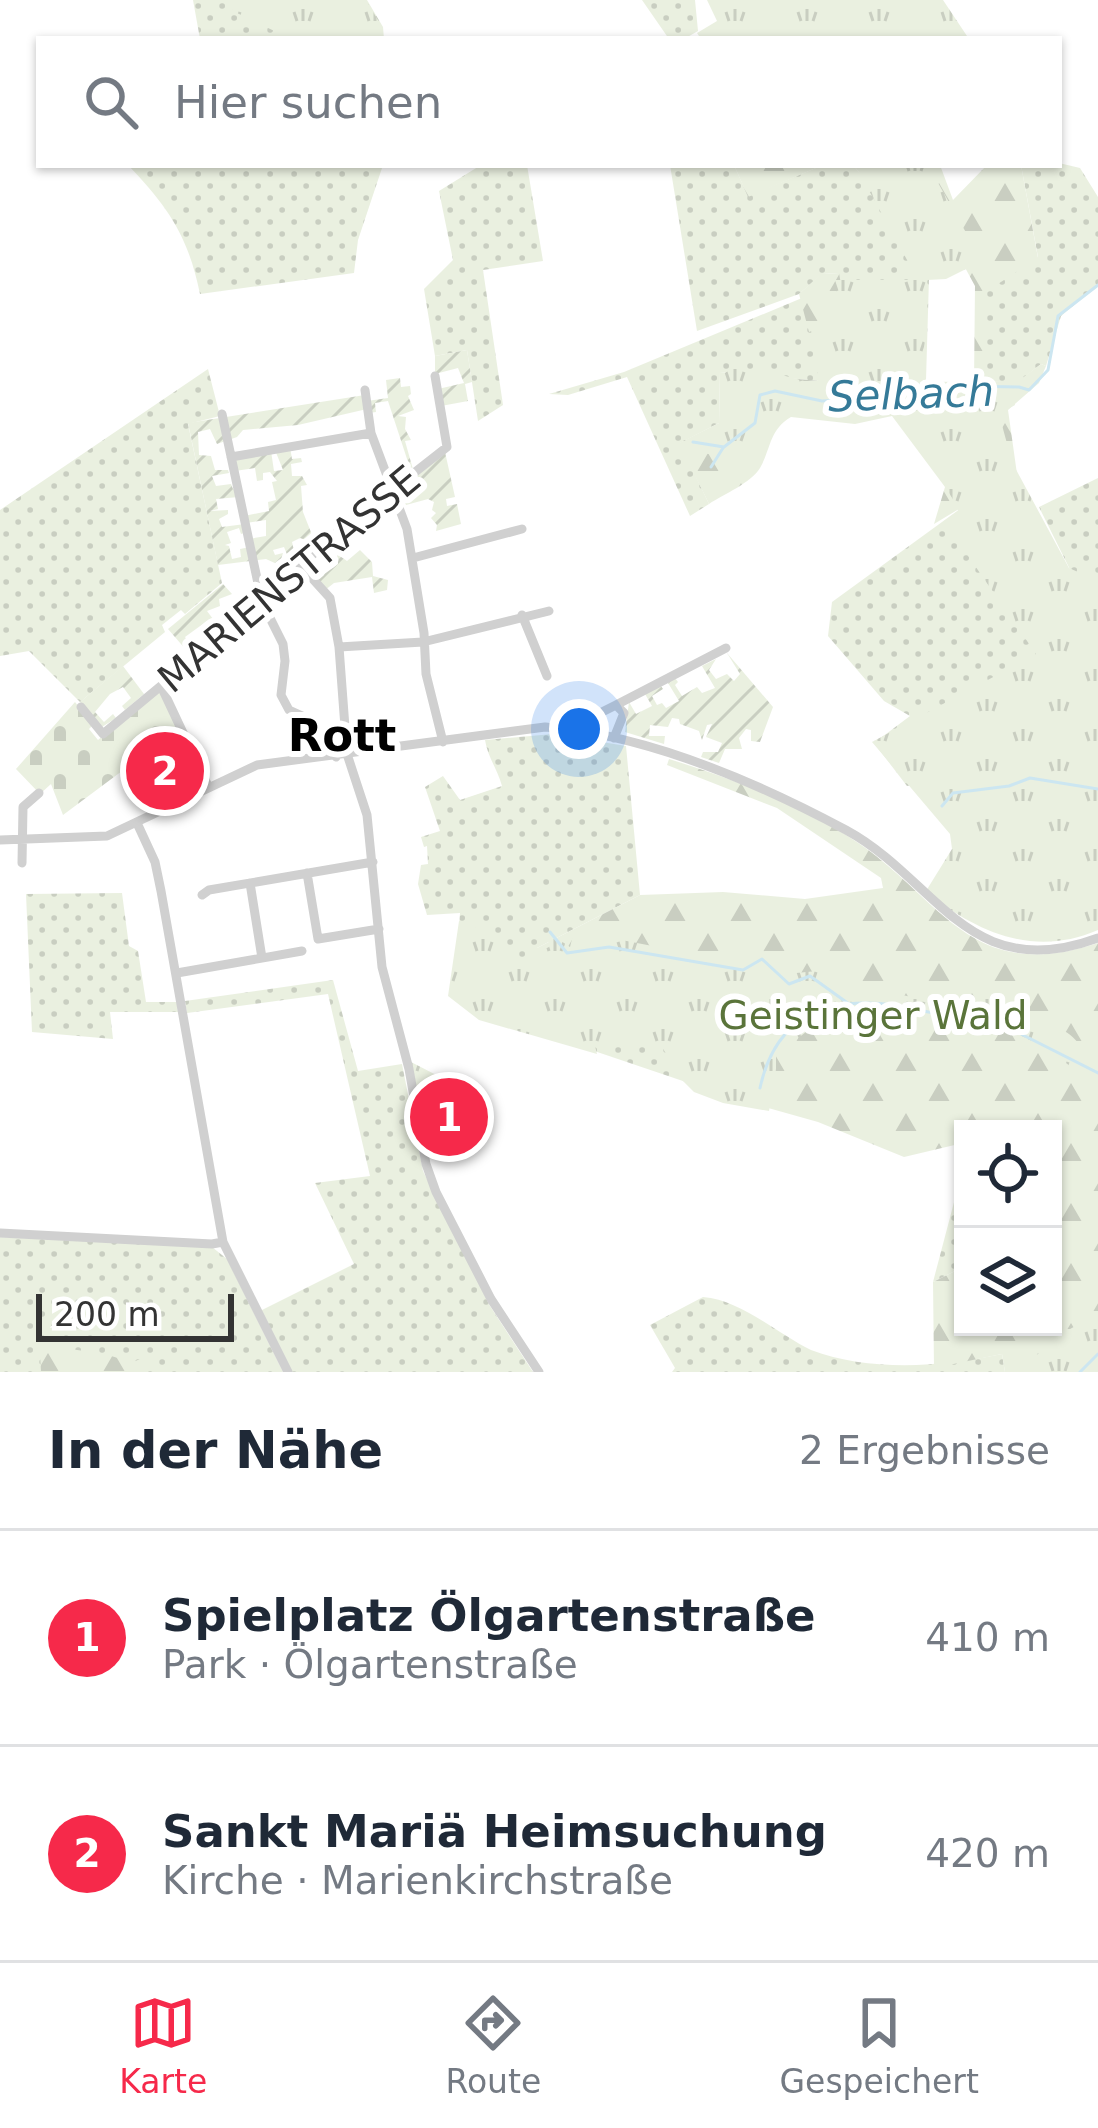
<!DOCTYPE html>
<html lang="de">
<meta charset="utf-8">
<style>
body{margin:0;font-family:"DejaVu Sans",sans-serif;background:#f6f6f7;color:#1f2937}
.controls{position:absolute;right:36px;bottom:36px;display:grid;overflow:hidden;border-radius:0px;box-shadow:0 3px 9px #0004}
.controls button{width:108px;height:108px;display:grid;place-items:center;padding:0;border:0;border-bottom:3px solid #e0e1e3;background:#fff;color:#1f2937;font:60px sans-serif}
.scale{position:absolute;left:36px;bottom:30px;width:198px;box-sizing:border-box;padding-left:12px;border:6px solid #333;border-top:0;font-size:33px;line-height:42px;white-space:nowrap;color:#333;-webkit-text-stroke:9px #fff;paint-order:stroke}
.you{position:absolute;left:579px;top:729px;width:42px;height:42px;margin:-30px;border:9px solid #fff;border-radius:50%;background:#1a73e8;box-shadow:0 0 0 18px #1a73e833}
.badge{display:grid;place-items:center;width:78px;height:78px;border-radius:50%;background:#f6294a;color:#fff;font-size:39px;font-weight:700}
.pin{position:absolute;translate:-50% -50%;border:6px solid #fff;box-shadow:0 3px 12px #0006}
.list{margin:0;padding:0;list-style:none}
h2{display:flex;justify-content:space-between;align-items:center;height:156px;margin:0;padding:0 48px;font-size:51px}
h2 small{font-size:39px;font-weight:400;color:#747a83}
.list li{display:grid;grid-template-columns:78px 1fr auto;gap:36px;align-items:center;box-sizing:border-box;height:216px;padding:0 48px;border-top:3px solid #e0e1e3}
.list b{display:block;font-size:45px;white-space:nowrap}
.list p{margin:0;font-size:39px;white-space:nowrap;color:#747a83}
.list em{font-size:39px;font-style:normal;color:#747a83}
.icon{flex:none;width:66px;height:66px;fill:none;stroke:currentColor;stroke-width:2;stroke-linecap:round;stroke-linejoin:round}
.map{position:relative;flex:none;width:1098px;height:1372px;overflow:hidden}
.search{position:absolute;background:#fff;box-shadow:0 3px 9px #0004;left:36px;right:36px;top:36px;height:132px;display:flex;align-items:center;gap:30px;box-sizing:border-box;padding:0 42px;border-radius:0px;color:#747a83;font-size:45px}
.sheet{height:588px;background:#fff}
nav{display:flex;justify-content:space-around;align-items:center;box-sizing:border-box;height:168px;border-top:3px solid #e0e1e3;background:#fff;font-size:33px;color:#747a83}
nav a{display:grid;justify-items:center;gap:6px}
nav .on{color:#f6294a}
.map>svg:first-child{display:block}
.grass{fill:url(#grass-dots)}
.forest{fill:url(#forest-firs)}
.cemetery{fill:url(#cemetery-stones)}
.park{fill:url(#park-tufts)}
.garden{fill:url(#garden-furrows)}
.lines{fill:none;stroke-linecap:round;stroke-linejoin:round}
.stream{stroke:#cce6f1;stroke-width:3}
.minor{stroke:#d0d0d0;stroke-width:9}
.labels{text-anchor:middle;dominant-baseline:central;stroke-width:12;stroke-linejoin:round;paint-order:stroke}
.street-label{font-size:39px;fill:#333;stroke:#fff}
.park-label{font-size:39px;fill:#5a743a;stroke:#fff}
.water-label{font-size:42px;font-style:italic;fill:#357a98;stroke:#fff}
.quarter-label{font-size:45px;font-weight:bold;fill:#000;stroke:#fff}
</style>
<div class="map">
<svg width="1098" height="1372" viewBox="0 0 1098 1372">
<defs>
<pattern id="grass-dots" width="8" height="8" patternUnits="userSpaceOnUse" patternTransform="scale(3)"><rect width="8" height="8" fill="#eaf0e0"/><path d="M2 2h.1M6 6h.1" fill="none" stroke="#c9cec1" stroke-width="1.8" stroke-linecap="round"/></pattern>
<pattern id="forest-firs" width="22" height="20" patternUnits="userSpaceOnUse" patternTransform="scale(3)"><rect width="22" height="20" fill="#eaf0e0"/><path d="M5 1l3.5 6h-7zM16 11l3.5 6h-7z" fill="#c9cec1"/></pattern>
<pattern id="cemetery-stones" width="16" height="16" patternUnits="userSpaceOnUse" patternTransform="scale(3)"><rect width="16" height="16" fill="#eaf0e0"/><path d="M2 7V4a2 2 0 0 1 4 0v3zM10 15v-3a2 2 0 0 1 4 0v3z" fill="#c9cec1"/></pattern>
<pattern id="park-tufts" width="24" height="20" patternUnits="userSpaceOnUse" patternTransform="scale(3)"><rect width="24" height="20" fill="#eaf0e0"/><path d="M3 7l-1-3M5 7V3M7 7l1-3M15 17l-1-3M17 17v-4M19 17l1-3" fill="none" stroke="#c9cec1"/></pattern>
<pattern id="garden-furrows" width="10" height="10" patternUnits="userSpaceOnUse" patternTransform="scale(3)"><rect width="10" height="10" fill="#eaf0e0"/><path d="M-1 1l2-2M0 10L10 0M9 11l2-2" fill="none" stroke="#c9cec1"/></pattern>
</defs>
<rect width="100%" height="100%" fill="#fff"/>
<path class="grass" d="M193,0H367L383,27L384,39H200Z
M642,0H695L698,31L684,39H669Z
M1059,163L1080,168L1098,197V285L1061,316L1046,366L1041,364L1017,383L987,381V290L1038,257L1021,165Z
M128,165H383L358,240L354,273L200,294C188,236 169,208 128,165Z
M481,165H527L543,261L483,270L503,405L478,421L467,350L435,356L424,289L453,260L439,191Z
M670,165H734L748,196L823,165H853L883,200L929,201L966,269L929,278L926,380L819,381L720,372L719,423L680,443L709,504L690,516L627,377L568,395L549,394L624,372L802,298L839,273L822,274L799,294L697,331Z
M208,369L220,416L188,424L222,583L185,614L181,610L162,625L165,632L80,702L29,651L0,656V510Z
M1098,478V626L1039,507Z
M964,506L1055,681L927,782L907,786L874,743L910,716L884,701L828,636L832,602Z
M553,734L626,746L640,895L537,948L628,954L691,1068L736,1099L550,1036L454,989L460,913L427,915L418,884L421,865L428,864L427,846L424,847L421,837L440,831L425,787L443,776L460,800L502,786C497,768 488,758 485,740Z
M122,893L129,946L138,951L146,1002H177L178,1012H110L113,1039L32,1032L26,894Z
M333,980L358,1071L402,1064L423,1171L490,1306L533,1372H291L260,1311L354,1264L315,1183L370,1176L328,994L187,1013L185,1001Z
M963,1168V1267L933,1282Z
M0,1237L212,1247L227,1259L283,1372H0Z
M703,1297C741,1300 778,1334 811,1350C869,1372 942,1367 1002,1354L1005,1372H672L675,1368L650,1325Z"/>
<path class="forest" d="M734,165H823L748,197Z
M853,165H940L953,200L987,165H1021L1038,258L987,291V381L1017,382L1041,364L1046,366L1039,383L1008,410L1017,474L934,524L945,487L892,416L855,424L791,417C769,430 771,449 760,468C751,483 724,494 709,504L679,443L719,423L720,372L819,381L974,382L975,286L929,201L883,200Z
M839,273L847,318L809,332L799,294L821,274Z
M669,759C730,778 792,801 846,835C941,893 965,987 1098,943V1372H1005L1002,1354L934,1368L933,1282L963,1267V1327H1053V1129H963V1143L904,1157L818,1122L736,1099L692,1068L665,1058L681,970L551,1012L537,948L640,895L723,892L805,899L883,888L881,878L777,808L667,765Z
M50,1345C77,1352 105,1351 131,1363L149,1355L145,1372H41L40,1353Z"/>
<path class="cemetery" d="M158,692L163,693L177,727L173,733L63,815L51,784L40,794L16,769L75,702L93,725L89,729L98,740Z"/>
<path class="park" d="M223,0H366L382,27V39H291L237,13Z
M707,0H943L969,39H701L697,33L717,21Z
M855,165H928L982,261L946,279L927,280L923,382L1036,383L1014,400L1015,405L999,414L1012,462L1069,568L1098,581V930C1034,958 975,932 926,891L952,849L950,834L872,742L1036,654L944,521L958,511L957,506L899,411L900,403L854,416L824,419L777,412L768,422L750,470V443L733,444L719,456L693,451L692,441C710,430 732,433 744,412L743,402L721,376L737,364L748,374L767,371L819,385L811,330L839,314L835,280H918Z
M459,921L492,933L518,962L549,947V933L570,947L574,931L591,941L606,937L699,955L742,957L767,951L796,973L817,971L865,995H902L951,1005L972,1002L979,989C1007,982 1013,1012 1032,1024C1043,1032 1058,1025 1069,1034C1081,1043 1083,1054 1098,1059V1079C1072,1075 1061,1054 1039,1044C1020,1036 1015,1033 998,1018L944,1024L903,1015L880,1017L832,1012L776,1055V1072L786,1076L790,1084L772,1093L769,1111L723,1103L694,1092L681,1079L662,1047H610L594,1042L597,1054L479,1020L448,996Z
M411,1062L485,1100L466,1134L428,1142Z
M1089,1319L1098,1321V1371L1015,1372L1028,1358L1046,1351L1051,1329H1070Z"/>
<path class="garden" d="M467,350L472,382L465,384L468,401L441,406L438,389L464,383L458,368L435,374V356Z
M400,378L401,387L410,386L411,394L408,396L414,410L398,416L406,417L405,429L411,440L405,441L414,473L400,484L395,474L409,465L388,401L375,403L376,412L369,413L367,409L298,425L243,430L237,437L217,444L210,429L198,432L199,455L211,456L215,470H228L229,473L212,476L216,486L231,484L233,489H237L239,497L216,499L218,509L210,511L228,510V514L219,519L222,527L245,524L247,532L241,534L239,528L227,532L231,543L225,545L229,546L232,559L241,557L240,549L250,547L249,539L266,536V520L246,523L244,516L269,511L268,502L276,500L272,482L277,481L270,472L263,473V480L257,481L255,468L235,471L232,458L271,451L274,471L283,470L275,450L290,447L292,459L301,458L302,462L291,464L292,476H302L307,485L301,486L303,512L318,550L308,560L302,555L313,549L309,541L300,538L292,542L295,555L288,557L284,547L273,550L275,555L283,553L279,565L266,559L218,565L188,423L365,395L367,401L388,398L386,380Z
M445,452L455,497L446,499L447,506L457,504L461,524L436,531L437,525L431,518L436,513L432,510L434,502L428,499L406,505L400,488Z
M360,550L372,562L373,576L388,580L387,590L374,593L372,577L334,583L324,591L315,581L338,564L337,554L347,561Z
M223,584L232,594L219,599L220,606L207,611L219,627L209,640L206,638L214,630L207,621L185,637L192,647L187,651L168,629Z
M727,653L773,707L760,742L751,741V730L746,729L739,738L742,749H725L719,763L701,757L703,752H718L722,743L706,737L712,724L707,725L702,740L699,731L680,724L679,719L672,718L668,727L650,725L649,736H665L664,744L625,732L629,702L636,714L652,706L645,694L661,686L663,689L652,696L657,705L662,703L666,708L679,701L668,683L675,678L678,682L675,685L682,696L697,687L702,693L715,688L702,666L716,659L709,670L716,679L727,674L734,681L740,674Z
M123,666L144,694L125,710L122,706L131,698L123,687L110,694L95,712L104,722L113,714L116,718L102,727L80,702Z"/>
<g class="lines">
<path class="stream" d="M693,442L724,447L755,423L760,395L775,391L822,401L863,398L908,385L1019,387L1029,390L1048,370L1058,316L1098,285
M711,467L723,448
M942,806L953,793L1009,786L1030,778L1098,789
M550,932L567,953L609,947L743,970L762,959L789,984L810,976L849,1004
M760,1088C775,1018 825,996 894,1005C909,1007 924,1012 940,1014C957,1015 978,1009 996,1005L1019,1033L1098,1073
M1080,1372L1098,1354"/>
<path class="minor" d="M365,390L371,433L407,529L424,633L426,674L443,742
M222,414L262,602L283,644L285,661L281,695L289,710L309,719L336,757
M231,457L371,433
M413,558L522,529
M301,566L330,598L339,647L347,754L367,815L382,967L409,1069L426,1164L436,1192L491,1299L539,1372
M522,615L547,676
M339,647L423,642L549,611
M161,686L208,786
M616,705L726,648
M81,707L103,734L262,602L366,505L396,487L447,447L435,376
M584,731L590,718L616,705L624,713L614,738
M137,823L155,862L161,891L223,1242L288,1372
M0,840L107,836L257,765L545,727C646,734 758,783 846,830C938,880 968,986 1098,938
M22,863L23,807L39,793
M307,873L318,939L379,929
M250,883L262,958
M202,895L209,890L373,862
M177,973L302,951
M0,1233L212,1244L223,1242"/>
</g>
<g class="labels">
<g class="street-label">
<text transform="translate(289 579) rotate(-40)">MARIENSTRASSE</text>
</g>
<g class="park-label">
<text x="873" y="1015">Geistinger Wald</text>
</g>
<g class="water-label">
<text transform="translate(911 394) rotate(-2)">Selbach</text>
</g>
<g class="quarter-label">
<text x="342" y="735">Rott</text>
</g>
</g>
</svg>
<div class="controls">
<button><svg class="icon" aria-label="locate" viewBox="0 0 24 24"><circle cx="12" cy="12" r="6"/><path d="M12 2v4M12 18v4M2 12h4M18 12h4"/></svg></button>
<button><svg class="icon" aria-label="layers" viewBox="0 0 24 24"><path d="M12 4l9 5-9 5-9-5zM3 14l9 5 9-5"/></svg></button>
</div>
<div class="scale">200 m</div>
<div class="you"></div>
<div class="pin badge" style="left:449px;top:1117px">1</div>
<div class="pin badge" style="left:165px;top:771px">2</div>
<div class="search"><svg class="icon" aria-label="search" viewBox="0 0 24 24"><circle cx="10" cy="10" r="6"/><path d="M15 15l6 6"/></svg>Hier suchen</div>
</div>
<section class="sheet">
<h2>In der Nähe<small>2 Ergebnisse</small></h2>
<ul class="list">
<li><span class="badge">1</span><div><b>Spielplatz Ölgartenstraße</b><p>Park · Ölgartenstraße</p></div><em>410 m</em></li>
<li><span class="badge">2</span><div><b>Sankt Mariä Heimsuchung</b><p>Kirche · Marienkirchstraße</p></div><em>420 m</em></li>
</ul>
</section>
<nav>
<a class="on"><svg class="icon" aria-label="map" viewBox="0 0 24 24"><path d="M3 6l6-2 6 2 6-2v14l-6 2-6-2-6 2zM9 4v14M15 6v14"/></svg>Karte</a>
<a><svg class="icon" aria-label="directions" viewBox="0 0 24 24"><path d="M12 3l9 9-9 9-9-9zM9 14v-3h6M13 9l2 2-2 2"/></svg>Route</a>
<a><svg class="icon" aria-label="saved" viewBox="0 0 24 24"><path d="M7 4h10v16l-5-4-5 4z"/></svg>Gespeichert</a>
</nav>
